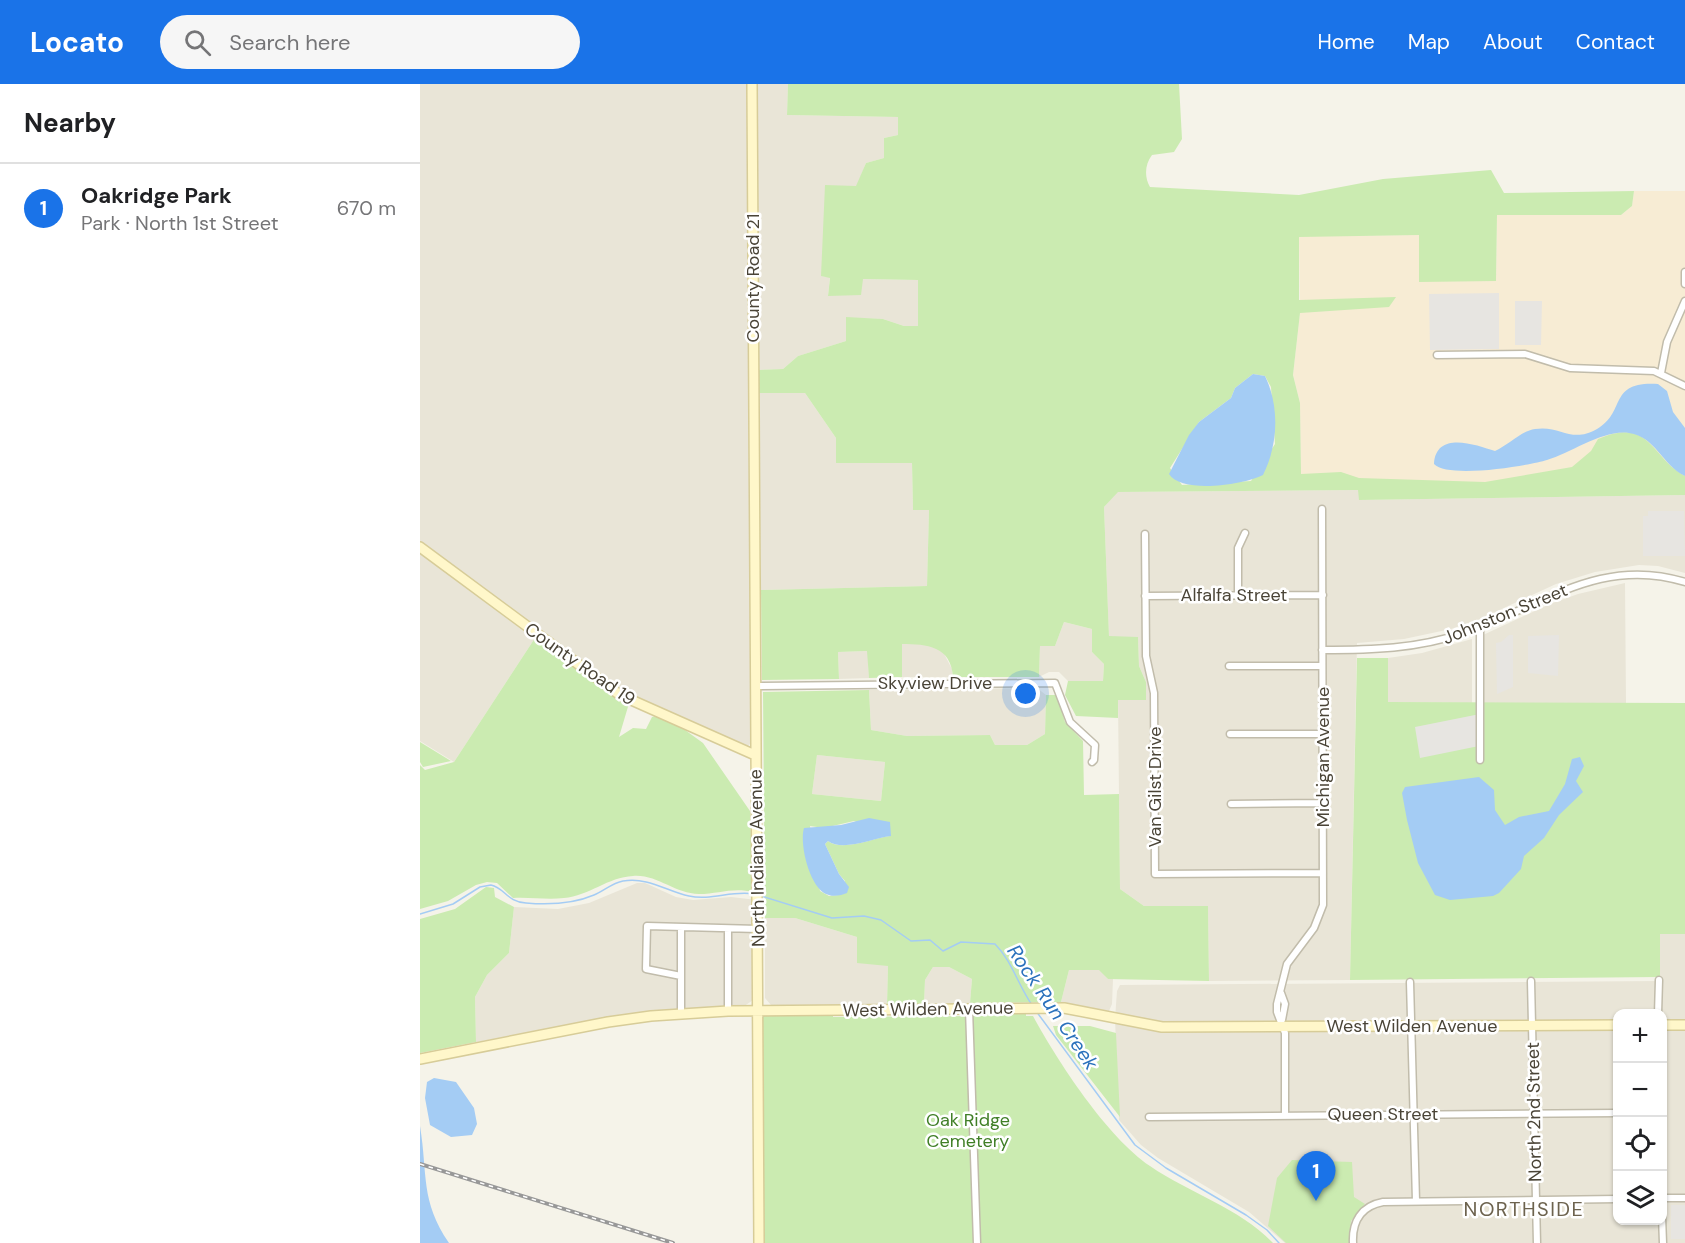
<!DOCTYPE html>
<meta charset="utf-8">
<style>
body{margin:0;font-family:"DM Sans",sans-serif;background:#f6f6f6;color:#202124}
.controls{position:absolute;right:18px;bottom:18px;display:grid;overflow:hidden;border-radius:12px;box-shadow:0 2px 4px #0004}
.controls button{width:54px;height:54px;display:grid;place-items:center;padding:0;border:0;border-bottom:2px solid #e0e0e0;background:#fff;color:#202124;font:30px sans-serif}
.you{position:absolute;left:606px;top:610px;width:21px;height:21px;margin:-15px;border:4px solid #fff;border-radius:50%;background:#1a73e8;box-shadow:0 0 0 9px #1a73e833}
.badge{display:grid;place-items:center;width:39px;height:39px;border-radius:50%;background:#1a73e8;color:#fff;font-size:20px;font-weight:700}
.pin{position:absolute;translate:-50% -50px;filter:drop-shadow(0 2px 3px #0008)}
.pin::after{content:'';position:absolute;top:32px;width:21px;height:18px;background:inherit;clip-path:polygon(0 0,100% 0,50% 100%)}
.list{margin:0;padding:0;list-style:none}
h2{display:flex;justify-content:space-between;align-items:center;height:78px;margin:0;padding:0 24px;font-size:26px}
h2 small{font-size:20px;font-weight:400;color:#757577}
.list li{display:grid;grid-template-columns:39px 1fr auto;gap:18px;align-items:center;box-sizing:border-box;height:90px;padding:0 24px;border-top:2px solid #e0e0e0}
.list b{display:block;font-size:22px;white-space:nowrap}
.list p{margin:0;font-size:20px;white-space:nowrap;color:#757577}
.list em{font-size:20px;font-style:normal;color:#757577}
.icon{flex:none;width:33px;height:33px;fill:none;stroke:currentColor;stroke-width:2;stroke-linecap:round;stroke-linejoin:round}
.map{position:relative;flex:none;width:1265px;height:1159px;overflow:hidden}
header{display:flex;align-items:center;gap:36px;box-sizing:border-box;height:84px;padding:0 30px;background:#1a73e8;color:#fff}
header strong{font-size:28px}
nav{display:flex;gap:33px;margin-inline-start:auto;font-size:21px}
.search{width:420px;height:54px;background:#f6f6f6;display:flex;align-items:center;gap:15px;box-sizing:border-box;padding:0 21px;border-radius:33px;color:#757577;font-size:22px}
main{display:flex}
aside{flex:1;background:#fff}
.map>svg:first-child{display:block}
.residential{fill:#e9e5d7;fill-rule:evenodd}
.commercial{fill:#f7ecd4}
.green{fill:#cbebb1;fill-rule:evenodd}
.parking{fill:#e7e5e1}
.water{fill:#a4ccf4}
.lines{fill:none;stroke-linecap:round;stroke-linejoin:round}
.stream{stroke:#a4ccf4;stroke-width:1.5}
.street-casing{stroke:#c1bcab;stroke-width:9}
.secondary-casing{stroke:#d7cc98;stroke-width:12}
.street{stroke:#fff;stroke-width:6}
.secondary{stroke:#fff7ca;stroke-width:9}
.rail-casing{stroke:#989898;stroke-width:4}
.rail{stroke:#fff;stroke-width:1.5;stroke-dasharray:4.5;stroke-linecap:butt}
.labels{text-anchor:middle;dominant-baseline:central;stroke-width:5;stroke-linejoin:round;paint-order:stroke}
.street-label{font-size:18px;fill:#4a4437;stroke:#fff}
.park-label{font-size:18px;fill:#407f27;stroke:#fff}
.water-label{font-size:20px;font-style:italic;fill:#2a71bc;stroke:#fff}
.neighbourhood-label{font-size:20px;letter-spacing:1.5px;fill:#6d634e;stroke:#fff}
</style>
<header>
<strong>Locato</strong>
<div class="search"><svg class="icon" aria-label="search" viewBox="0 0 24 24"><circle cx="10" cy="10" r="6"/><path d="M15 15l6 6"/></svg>Search here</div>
<nav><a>Home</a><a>Map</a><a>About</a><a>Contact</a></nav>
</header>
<main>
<aside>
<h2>Nearby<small></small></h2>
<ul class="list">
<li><span class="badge">1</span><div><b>Oakridge Park</b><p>Park · North 1st Street</p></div><em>670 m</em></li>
</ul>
</aside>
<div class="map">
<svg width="1265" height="1159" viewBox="0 0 1265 1159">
<rect width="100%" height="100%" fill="#f5f3e9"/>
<path class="residential" d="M0,0H329L333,657L327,663L210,616L117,551L34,678L0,657Z
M337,0H368L367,31L478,33V51L464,54V74L446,79L401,192L410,193L408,212L442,195L498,196V242H484L463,235L426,234V257L378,272L363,285L338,286Z
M338,309H385L416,354L417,379H492L493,426H509L507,502L341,506Z
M939,406V416L1265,411V489L1238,482L1219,481L1175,488L1136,500L1060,535L1031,545L984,555L937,559L930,896L789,897L788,822H724L700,805L698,616H726V598L719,582L718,553H689L684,423L697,408Z
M1205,499L1206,619H1064L1063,551L1130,520L1158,510Z
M644,538L672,545V568L684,580L683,597H648L639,588H629L619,593L620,562H635Z
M1052,555V619L967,618L968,574L1002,569Z
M482,560H510L522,566L532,585L533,593H482Z
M448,567L449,594L419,595L418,568Z
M617,604L626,611L625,650L607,661H575L570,651L487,652L451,646L449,606Z
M397,671L465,678L461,717L392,710Z
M217,799H225L256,813L273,816L311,813L337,816L333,916L323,923L227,929L56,958L55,913L67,891L89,869L94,823L138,825L169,819Z
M345,834H375L437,853L468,882L467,921H351L345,914Z
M1240,850H1265V1159H865L829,1128L738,1074L721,1061L699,1036L695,935L697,907L700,901L1240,897ZM1198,930H1242V1136H1198Z
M513,883H529L552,895L550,919L504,920L505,896Z
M649,886H680L688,895H693L692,920L689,927L641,918Z"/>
<path class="commercial" d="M1214,107H1265V404L881,406L880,319L873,291L880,229L879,152L999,151L1076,197L1077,131H1201L1212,122Z"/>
<path class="green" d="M368,0H759L762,55L754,68L732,71C725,80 724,93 730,103L879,111L963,95L1071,86L1084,109L1214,107L1212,122L1201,131H1077L1076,197L999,198V151L879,153V216L976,213L969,223L880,229L873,291L880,319L881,390L921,388L939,394L1065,398L1152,383L1171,367L1178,355C1231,332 1230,373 1265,392V411L939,416L938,406L698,408L684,423L689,552L718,553L719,582L726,598V616H698V634L656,632L645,611L648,597H683L684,580L672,568V545L644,538L635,562H620L619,593H533C531,562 507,560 482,560V593L449,594L447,567L418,568L419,595L342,596L341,506L507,502L509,426H493L492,379H416V354L385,309H338V286L363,285L378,272L426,257V233L463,235L484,242H498V196L443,195L441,211L408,212L410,194L401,192L405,101L436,102L446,79L464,74V54L478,51V33L367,31ZM833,290L845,292L851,303L855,360L831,397L762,401L750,384L779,338L811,314L815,304Z
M117,551L210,616L199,653L213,644L226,645L232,633L236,632L265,646L283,659L330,727L333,808C313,803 298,810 279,810C255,810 237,790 213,792C188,793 169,812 144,814C127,816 110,813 93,814L77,799L67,798L56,801L28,817L0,825V681L5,686L34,678Z
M937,574H968V618L1265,619V850H1240V893L930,896Z
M449,606L451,646L487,652L570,651L575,661H607L625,650L626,611H637L645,638L663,657L664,711L699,710L700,805L724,822H788L789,897L688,895L679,886H649L641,918L550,919L552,895L529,883H513L505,896L504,920L467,921L468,882L437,879V853L375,834H345L343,608ZM397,671L465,678L461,717L392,710ZM434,737L470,752C453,754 422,768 408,757L405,760L419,790L425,797L419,811L409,812L400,807L390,742L404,744Z
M0,658L31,677L3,683L0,678Z
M66,803L74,804L75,813L94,823L89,869L67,891L55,913L56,958L0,969V835L35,825Z
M564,928L606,929V932H613C638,978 687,1053 730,1082C769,1109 820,1124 853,1159H344L341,934L345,931L413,930V933L563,932Z
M633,942H670L696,949L700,1033L636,951Z
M872,1076L932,1078L934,1113L945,1120L931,1137L929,1159H866L848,1142L857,1094Z"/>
<path class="parking" d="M1079,209V265L1010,266L1009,210Z
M1095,217H1122L1121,261H1095Z
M1228,427H1264L1265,472H1223V432H1228Z
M1089,551H1093V603L1077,610L1076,559L1081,558Z
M1139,551L1138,592L1108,589V552Z
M1060,630L1059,662L1000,674L995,643Z
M1251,1121H1265V1155H1251Z"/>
<path class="water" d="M833,290L845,292C860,323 858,361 843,391C824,401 761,410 749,390L769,351L779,338L811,314L815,304Z
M1238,300L1247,307L1253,328L1265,344V392C1242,381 1236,353 1209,349C1184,345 1151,369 1127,376C1107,382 1028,395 1014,380C1016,346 1056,361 1075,367C1089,361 1101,347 1115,345C1141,341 1151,360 1177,345C1207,328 1187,297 1238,300Z
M1160,673L1164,682L1156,697L1163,708L1139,731L1124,754L1104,772L1101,785L1079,809L1073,812L1030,816L1015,811L998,779L987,736L982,709L985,703L1059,693L1074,706L1075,726L1085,741L1099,733L1129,727L1145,700L1152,675Z
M449,734L470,738L471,752C453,754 423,768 408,757L405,760L419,790L429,803L427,809C422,811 415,813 409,811C390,807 379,760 384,744L421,741Z
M14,994L36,998L54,1024L57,1040L52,1051L31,1053L10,1041L5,1014L7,998Z
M0,1042C8,1091 0,1116 29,1159H0Z"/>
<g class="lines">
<path class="stream" d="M341,812L412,834L444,832L461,836L491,857L510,856L523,867L541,858L575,860C592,877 598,901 612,921
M0,830L33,820L60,803L71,801C85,804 87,818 106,819C129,821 153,820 174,811C184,807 192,799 203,797C229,793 246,807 269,812C291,817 312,806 334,810
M616,927L715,1061L746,1084L826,1131L847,1146L859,1159"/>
<defs>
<path id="street" d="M1265,188V200
M1017,271L1105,270L1150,284L1234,287L1265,302
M1241,289L1247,258L1265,217
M725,450L726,572L734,609L735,790L903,789
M818,511V464L825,449
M725,512L903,511
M1060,543V676
M902,566C951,566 997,565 1043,549C1120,524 1179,471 1265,498
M809,582H902
M336,602L635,599L650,638L675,661L674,676L672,678
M810,650H903
M811,720L903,719
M261,843V929
M261,892L226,885L227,842L338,845
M1111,897L1117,1159
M990,898L996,1117
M861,909L865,920L862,936
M549,925L557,1159
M308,927V845
M1238,930L1239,896
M865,1031V949L857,928V920L867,880L894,844L903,821L902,425
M729,1033L1198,1029
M1242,1114H1265
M1242,1132L1243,1159
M933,1159C932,1138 941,1122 963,1118L1198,1115"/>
<path id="secondary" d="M332,0L339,1159
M0,463L200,611L335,671
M1242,941H1265
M0,975L188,938L231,932L308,927L644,924L742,943L1198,941"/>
</defs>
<use href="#street" class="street-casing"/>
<use href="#secondary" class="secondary-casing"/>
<use href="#street" class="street"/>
<use href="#secondary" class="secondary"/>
<defs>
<path id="rail" d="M0,1080L253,1159"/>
</defs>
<use href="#rail" class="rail-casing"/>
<use href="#rail" class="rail"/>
</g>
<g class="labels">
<g class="street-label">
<text transform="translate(333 194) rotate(-90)">County Road 21</text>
<text x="814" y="511">Alfalfa Street</text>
<text transform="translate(1085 530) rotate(-22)">Johnston Street</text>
<text transform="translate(160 580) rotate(35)">County Road 19</text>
<text x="515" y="599">Skyview Drive</text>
<text transform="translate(903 673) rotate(-90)">Michigan Avenue</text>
<text transform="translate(735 703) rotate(-90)">Van Gilst Drive</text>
<text transform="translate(337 774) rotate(-91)">North Indiana Avenue</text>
<text transform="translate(508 925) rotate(-1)">West Wilden Avenue</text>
<text x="992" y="942">West Wilden Avenue</text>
<text transform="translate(1114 1028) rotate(-91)">North 2nd Street</text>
<text x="963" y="1030">Queen Street</text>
</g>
<g class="park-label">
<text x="548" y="1036">Oak Ridge<tspan x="548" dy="21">Cemetery</tspan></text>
</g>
<g class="water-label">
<text transform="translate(633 923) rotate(56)">Rock Run Creek</text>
</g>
<g class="neighbourhood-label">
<text x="1104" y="1125">NORTHSIDE</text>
</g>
</g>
</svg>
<div class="controls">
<button>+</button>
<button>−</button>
<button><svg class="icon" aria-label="locate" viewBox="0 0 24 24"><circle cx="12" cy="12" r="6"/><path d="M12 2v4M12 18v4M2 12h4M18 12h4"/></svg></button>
<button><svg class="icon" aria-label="layers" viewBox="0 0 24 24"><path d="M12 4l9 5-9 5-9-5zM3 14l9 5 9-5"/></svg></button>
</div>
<div class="you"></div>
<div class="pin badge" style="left:896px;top:1117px">1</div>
</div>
</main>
